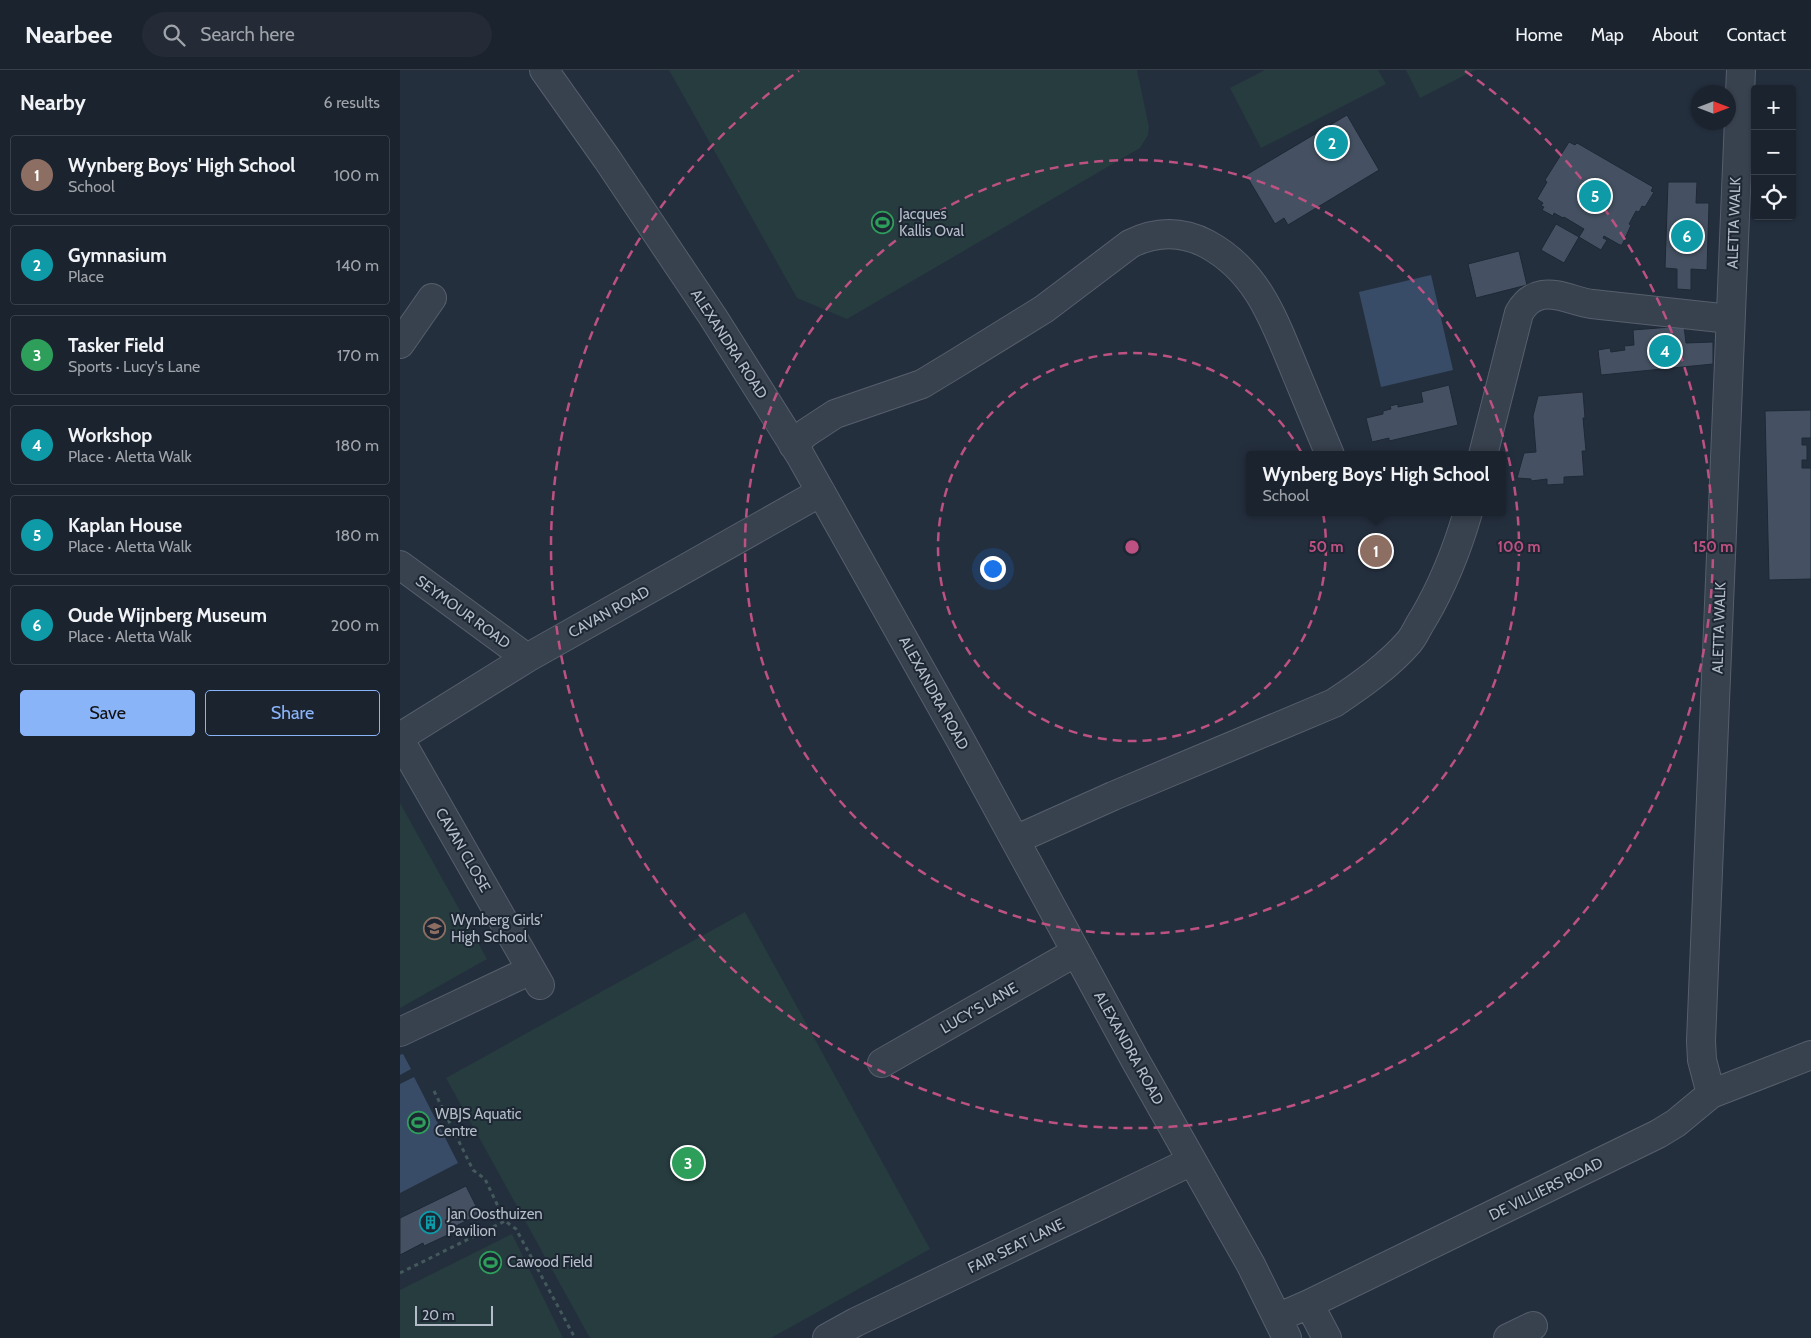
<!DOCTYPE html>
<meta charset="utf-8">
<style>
body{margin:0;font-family:Cabin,sans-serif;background:#242b36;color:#f1f3f6}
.controls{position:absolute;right:15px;top:15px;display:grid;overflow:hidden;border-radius:5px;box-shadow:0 1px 4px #0004}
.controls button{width:45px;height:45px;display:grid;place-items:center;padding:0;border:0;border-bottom:1px solid #39404a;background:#1b232e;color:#f1f3f6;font:25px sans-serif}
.compass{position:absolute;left:1291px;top:15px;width:45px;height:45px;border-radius:50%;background:#1b232e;box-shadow:0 1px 4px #0004;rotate:90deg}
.scale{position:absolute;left:15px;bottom:12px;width:78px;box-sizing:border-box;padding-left:5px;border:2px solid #b4bcc9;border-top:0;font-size:14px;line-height:18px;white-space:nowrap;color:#b4bcc9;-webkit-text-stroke:4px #1d2633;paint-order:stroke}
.you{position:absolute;left:592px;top:498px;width:18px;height:18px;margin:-12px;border:4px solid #fff;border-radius:50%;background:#1a73e8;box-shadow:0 0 0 8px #1a73e833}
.badge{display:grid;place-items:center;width:32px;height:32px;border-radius:50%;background:#8ab4f8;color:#fff;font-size:16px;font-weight:700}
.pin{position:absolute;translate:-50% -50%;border:2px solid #fff;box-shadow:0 1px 5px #0006}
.popup{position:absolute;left:846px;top:381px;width:260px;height:65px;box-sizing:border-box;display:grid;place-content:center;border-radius:5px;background:#1b232e;filter:drop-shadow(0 1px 4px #0005);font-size:16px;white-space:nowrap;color:#a0a4aa}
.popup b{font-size:19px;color:#f1f3f6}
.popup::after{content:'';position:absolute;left:50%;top:100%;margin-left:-10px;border:10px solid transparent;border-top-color:#1b232e}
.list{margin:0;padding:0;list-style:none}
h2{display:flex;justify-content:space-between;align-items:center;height:65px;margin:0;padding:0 20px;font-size:21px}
h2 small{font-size:16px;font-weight:400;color:#a0a4aa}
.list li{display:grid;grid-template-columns:32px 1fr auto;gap:15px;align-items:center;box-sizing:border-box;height:80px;margin:0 10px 10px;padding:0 10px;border:1px solid #39404a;border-radius:5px}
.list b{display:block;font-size:19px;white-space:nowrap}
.list p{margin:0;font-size:16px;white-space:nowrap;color:#a0a4aa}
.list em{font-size:16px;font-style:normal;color:#a0a4aa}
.actions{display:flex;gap:10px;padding:15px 20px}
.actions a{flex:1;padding:11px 0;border:1px solid #8ab4f8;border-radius:5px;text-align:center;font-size:18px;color:#8ab4f8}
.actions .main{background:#8ab4f8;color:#111}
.icon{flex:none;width:28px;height:28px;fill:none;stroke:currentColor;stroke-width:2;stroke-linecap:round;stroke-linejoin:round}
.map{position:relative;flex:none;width:1411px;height:1268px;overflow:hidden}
header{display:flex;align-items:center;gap:30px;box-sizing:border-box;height:70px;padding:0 25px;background:#1b232e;border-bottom:1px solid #39404a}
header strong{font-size:24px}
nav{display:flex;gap:28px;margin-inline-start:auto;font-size:18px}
.search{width:350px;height:45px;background:#242b36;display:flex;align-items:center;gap:12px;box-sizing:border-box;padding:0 18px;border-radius:28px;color:#a0a4aa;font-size:19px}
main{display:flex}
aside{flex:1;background:#1b232e}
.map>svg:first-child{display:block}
.green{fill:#263c3f}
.water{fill:#394c67}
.building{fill:#455162;stroke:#1f2835}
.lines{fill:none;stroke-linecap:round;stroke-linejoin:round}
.minor-casing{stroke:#565f6c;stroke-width:30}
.path{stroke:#44595c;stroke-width:3;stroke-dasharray:4 4;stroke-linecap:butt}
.minor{stroke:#38414e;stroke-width:28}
.ring{fill:none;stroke:#bd5182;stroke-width:2.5;stroke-dasharray:9 6}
.labels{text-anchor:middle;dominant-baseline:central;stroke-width:4;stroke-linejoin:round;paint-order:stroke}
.poi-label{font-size:15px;fill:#b4bcc9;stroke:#1d2633;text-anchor:start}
.street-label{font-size:15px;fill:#b4bcc9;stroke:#1d2633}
.centre{fill:#bd5182;stroke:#1d2633;stroke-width:2.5}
.ring-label{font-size:15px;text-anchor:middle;font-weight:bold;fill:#bd5182;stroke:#1d2633;stroke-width:4;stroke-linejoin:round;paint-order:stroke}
</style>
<header>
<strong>Nearbee</strong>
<div class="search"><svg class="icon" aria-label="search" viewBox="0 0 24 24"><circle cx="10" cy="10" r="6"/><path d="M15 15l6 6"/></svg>Search here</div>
<nav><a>Home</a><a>Map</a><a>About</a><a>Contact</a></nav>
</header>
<main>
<aside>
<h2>Nearby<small>6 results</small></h2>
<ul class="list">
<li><span class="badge" style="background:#8d6e63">1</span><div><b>Wynberg Boys' High School</b><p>School</p></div><em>100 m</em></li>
<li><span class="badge" style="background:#0f9aa8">2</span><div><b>Gymnasium</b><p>Place</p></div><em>140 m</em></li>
<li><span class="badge" style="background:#2e9e5b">3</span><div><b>Tasker Field</b><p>Sports · Lucy's Lane</p></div><em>170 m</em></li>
<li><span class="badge" style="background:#0f9aa8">4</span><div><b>Workshop</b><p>Place · Aletta Walk</p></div><em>180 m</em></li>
<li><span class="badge" style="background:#0f9aa8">5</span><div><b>Kaplan House</b><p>Place · Aletta Walk</p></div><em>180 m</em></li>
<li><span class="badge" style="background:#0f9aa8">6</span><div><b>Oude Wijnberg Museum</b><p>Place · Aletta Walk</p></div><em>200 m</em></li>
</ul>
<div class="actions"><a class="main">Save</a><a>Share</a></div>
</aside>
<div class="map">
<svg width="1411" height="1268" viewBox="0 0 1411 1268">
<rect width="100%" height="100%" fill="#242f3e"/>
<path class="green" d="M269,0H737L749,57L748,65L740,78L447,249L397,228Z
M865,0H978L986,14L861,78L830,18Z
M1006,0H1075L1020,28Z
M0,733L87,889L0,938Z
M345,842L530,1179L371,1268H190L46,1008Z
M112,1164L163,1268H0V1220Z"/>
<path class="water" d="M1031,205L1053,300L981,317L959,222Z
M3,984L11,999L0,1005V985Z
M14,1007L58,1093L0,1123V1014Z"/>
<path class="building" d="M947,45L979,100L888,155L884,148L875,154L846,105Z
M1169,72L1175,75L1177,73L1253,117L1251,121L1254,122L1245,137L1242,136L1239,142L1236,141L1229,154L1231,155L1222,175H1220L1204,166L1203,168L1207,170L1201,180L1179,167L1184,159L1164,147L1163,148L1154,143L1153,146L1142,140L1144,137L1141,136L1143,133L1137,129L1147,112L1145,110Z
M1268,112H1297L1296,133H1309L1307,200L1291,199V220L1277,219V199L1265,198Z
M1156,154L1179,167L1164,193L1141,180Z
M1119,181L1127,215L1076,228L1068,194Z
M1284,256L1286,273L1313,272V294L1201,305L1198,280L1210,278L1211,282L1225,280L1224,276L1234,275L1233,260Z
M1049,315L1058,355L989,371V368L972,372L966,348L983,344V341L991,339L990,336L998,334V337L1023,332L1021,322Z
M1183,322L1185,348H1183L1186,381H1182L1184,406L1164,407V414L1147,415V409L1131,411V409L1117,408L1124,383L1136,382L1133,346L1138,326Z
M1411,340V368H1402V375H1407V390H1402V398H1411V509L1369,510L1365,341Z
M66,1116L80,1144L52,1158L54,1162L24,1176L23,1173L0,1185V1148Z"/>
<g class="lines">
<defs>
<path id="minor" d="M144,0L207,89L313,247L400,385L561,671L734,988L851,1195L887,1268
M0,274L32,228
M393,375L406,363L435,344L522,314L555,294L644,239L730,174C756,161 782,161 807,174C859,202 875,253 896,303C907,330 919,358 930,385
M1083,385L1119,243C1124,234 1131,227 1142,225C1158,222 1176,232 1192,234C1238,239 1284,244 1330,249
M0,495L127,588
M0,667L127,588L421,422
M0,670L140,915
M615,770L713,726L934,633C961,615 988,596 1009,572C1015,565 1018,556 1023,549C1043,515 1057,480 1068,442
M0,962L131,900
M482,993L676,882
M1311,1024L1302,990L1301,971L1341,0
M909,1234L927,1268
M877,1248L909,1234L1258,1064L1276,1053L1311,1024L1411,985
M427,1268L456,1252L792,1091
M1108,1268L1133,1256"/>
</defs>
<use href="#minor" class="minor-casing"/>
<path class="path" d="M34,1021L73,1100L85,1109L105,1151L116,1159L175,1268
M0,1203L105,1151"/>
<use href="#minor" class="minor"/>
</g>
<g class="ring">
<circle cx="732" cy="477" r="194"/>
<circle cx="732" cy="477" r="387"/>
<path d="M1065 1A581 581 0 1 1 399 1"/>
</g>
<defs>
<symbol id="stadium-ring" viewBox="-11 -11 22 22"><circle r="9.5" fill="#1d2633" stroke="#2e9e5b" stroke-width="1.5"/><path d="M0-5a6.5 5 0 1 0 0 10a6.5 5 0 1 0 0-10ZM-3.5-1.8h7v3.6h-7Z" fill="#2e9e5b"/></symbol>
<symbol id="school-ring" viewBox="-11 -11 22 22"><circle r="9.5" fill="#1d2633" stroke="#8d6e63" stroke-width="1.5"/><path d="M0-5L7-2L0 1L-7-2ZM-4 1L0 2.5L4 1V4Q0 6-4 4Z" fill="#8d6e63"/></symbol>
<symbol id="building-ring" viewBox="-11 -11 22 22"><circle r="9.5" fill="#1d2633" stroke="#0f9aa8" stroke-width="1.5"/><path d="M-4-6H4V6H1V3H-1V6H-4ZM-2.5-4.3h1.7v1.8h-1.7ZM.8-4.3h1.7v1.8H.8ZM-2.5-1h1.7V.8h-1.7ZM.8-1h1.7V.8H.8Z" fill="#0f9aa8"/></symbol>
</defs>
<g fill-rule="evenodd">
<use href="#stadium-ring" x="470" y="140" width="25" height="25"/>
<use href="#school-ring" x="22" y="846" width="25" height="25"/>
<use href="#stadium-ring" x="6" y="1040" width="25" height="25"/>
<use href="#building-ring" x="18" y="1140" width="25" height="25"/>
<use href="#stadium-ring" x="78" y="1180" width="25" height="25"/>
</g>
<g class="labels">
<g class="poi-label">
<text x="499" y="144">Jacques<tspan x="499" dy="17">Kallis Oval</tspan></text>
<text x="51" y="850">Wynberg Girls'<tspan x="51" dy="17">High School</tspan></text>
<text x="35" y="1044">WBJS Aquatic<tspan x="35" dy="17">Centre</tspan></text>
<text x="47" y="1144">Jan Oosthuizen<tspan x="47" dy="17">Pavilion</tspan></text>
<text x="107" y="1192">Cawood Field</text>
</g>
<g class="street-label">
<text transform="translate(1334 153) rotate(-88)">ALETTA WALK</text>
<text transform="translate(329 274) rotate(57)">ALEXANDRA ROAD</text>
<text transform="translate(63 542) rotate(36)">SEYMOUR ROAD</text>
<text transform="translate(209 542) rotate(-29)">CAVAN ROAD</text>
<text transform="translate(1319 558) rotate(-88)">ALETTA WALK</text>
<text transform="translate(534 623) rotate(61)">ALEXANDRA ROAD</text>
<text transform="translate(63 780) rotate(60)">CAVAN CLOSE</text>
<text transform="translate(579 938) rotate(-30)">LUCY'S LANE</text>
<text transform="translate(729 978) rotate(61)">ALEXANDRA ROAD</text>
<text transform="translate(1146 1119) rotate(-26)">DE VILLIERS ROAD</text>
<text transform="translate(616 1176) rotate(-26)">FAIR SEAT LANE</text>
</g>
</g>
<circle cx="732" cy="477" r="8" class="centre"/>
<g class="ring-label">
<text x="926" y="482">50 m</text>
<text x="1119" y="482">100 m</text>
<text x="1313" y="482">150 m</text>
</g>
</svg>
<div class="controls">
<button>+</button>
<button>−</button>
<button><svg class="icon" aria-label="locate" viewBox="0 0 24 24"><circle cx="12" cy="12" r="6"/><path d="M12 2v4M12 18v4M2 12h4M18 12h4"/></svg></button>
</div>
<svg class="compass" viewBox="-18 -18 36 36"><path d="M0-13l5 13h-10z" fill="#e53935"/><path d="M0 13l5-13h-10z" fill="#a0a4aa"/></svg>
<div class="scale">20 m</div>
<div class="you"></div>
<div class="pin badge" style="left:976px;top:481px;background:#8d6e63">1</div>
<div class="popup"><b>Wynberg Boys' High School</b>School</div>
<div class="pin badge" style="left:932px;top:73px;background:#0f9aa8">2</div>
<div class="pin badge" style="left:288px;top:1093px;background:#2e9e5b">3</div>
<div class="pin badge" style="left:1265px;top:281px;background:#0f9aa8">4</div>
<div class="pin badge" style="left:1195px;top:126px;background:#0f9aa8">5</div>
<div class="pin badge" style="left:1287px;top:166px;background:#0f9aa8">6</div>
</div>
</main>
